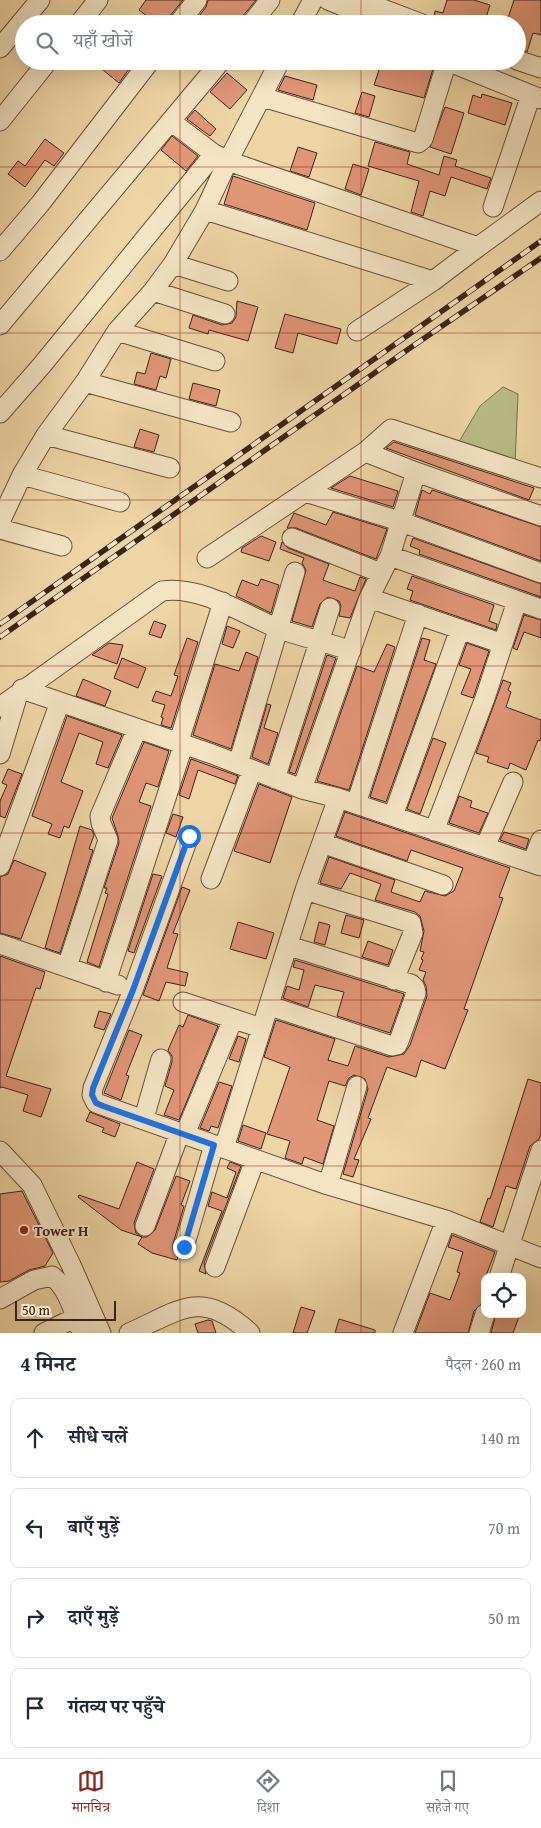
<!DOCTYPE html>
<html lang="hi">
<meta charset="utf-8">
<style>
body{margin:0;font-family:"Gentium Book Plus","Noto Serif Devanagari",serif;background:#f6f6f7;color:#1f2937}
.controls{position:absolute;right:15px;bottom:15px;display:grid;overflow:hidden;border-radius:10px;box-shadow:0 5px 20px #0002}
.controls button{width:45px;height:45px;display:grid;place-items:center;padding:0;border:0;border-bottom:1px solid #e0e1e3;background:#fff;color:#1f2937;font:25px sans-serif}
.scale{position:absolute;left:15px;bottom:12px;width:101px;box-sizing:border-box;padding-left:5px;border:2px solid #3b2316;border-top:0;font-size:14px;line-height:18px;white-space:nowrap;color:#3b2316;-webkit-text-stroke:4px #f4e4c4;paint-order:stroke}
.stop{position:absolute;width:15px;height:15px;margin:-11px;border:4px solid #1a73e8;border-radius:50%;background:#fff}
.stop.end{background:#1a73e8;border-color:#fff;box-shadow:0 1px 5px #0008}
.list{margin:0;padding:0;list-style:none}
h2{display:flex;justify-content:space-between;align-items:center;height:65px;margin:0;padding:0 20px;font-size:21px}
h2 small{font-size:16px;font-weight:400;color:#747a83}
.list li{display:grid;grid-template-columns:32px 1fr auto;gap:15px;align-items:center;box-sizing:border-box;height:80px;margin:0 10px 10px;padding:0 10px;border:1px solid #e0e1e3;border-radius:10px}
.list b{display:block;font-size:19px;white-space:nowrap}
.list em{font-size:16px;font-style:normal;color:#747a83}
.icon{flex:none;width:28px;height:28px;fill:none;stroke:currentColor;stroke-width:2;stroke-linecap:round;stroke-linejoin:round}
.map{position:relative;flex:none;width:541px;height:1333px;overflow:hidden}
.search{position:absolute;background:#fff;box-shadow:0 5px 20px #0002;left:15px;right:15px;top:15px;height:55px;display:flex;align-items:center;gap:12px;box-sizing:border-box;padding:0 18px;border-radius:28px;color:#747a83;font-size:19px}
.sheet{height:425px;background:#fff}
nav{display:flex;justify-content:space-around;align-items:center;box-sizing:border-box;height:70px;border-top:1px solid #e0e1e3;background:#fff;font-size:14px;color:#747a83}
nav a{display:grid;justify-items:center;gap:2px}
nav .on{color:#8f2418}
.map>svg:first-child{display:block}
.green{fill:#b9bd86;stroke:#7a704e}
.building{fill:#e19678;stroke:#3b2316}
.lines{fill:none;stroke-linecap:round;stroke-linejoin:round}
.minor-casing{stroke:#68503a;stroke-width:21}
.minor{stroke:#f4e4c4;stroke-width:19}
.rail-casing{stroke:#3b2316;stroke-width:5.5}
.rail{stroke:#f4e4c4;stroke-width:4;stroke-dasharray:11;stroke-linecap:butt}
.route{stroke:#1a73e8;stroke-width:6}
.grid{fill:none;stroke:#8f2418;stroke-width:1;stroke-opacity:0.55}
.poi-dot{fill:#8f2418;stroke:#f4e4c4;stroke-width:2}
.labels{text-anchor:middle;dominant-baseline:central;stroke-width:4;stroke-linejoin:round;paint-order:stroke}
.poi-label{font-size:15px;font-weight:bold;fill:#3b2316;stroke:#f4e4c4;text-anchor:start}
</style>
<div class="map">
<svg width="541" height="1333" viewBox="0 0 541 1333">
<rect width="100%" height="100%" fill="#eed5a5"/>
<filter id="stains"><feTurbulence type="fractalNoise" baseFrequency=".004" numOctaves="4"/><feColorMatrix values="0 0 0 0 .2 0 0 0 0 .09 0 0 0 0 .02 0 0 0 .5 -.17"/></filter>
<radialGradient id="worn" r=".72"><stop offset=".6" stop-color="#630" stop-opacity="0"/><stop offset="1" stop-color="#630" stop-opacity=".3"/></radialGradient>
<path class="green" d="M503,387L518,394L515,465L457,445L480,406Z"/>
<path class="building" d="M146,0H183L169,17L167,24H163L155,18L153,21L139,10Z
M208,0H256L242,17L240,24H193L206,7Z
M447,0H474L490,5L484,24H433L435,11L443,13Z
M514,0H541V35L533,33L527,52L517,49V24H506Z
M92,61H119L129,69L119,83Z
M382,61H427L426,64L434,66L424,98L374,85Z
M227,73L247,90L230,109L210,92Z
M285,76L317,85L313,100L278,90Z
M362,92L375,96L369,117L355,113Z
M482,94L512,103L505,125L468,113L473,95L481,98Z
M445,107L464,113L451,154L430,147Z
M195,110L216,129L210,136L187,119Z
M172,136L198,156L186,171L161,150Z
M45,139L64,153L54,166L45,160L25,187L8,174L18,161L25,166Z
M375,142L410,152L407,164L439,175L444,156L457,160L455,166L491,178L487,189L451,177L445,196L430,191L423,216L411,212L419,181L368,166Z
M298,147L317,153L309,177L290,171Z
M353,164L369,169L361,195L345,189Z
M233,176L315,203L307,230L224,204Z
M237,301L258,307L248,341L209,330L208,334L189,328L193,315L222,325L232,323L236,317Z
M285,314L341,329L337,344L298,333L293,353L275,348Z
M151,353L171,359L166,378L160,376L156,390L134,384L137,372L145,374Z
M193,383L220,390L216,406L189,399Z
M140,429L159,435L154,452L134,447Z
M394,442L534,488L529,500L386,448Z
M350,476L398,491L393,507L331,488Z
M422,490L430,494L432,490L541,527V561L415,515Z
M333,512L387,529L376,559L296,528H287L294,513L326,525Z
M261,536L276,542L269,561L241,552L242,548Z
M413,538L541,584V597L419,554L420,550L410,546Z
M282,542L288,548L329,564L323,580L331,583L355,591L360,577L366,579L350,618L339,616L341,606L339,601L328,597L320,604L312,627L292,621L306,570L302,563L304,558L280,549Z
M412,576L494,605L489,621L497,624L496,630L410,600L413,591L407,589Z
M261,579L279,585L271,613L236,596L242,580L258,586Z
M524,615L541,620V638L524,632L517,650L513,648Z
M154,621L166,625L161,638L149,634Z
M227,626L240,631L233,648L222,644Z
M187,638L198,642L171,728L161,725L163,718L161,717L165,705L152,701L156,691L171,696L178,676L174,675Z
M422,638L430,640L424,660L436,664L386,802L370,797Z
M109,643L123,645L117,664L92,655Z
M467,643L489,651L473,698L461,694L471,669L459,665Z
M387,644L395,647L349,790L317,781L357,666L374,672Z
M246,652L258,657L231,749L193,735L215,664L239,671Z
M327,655L336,658L295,774L289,772Z
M122,658L146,668L138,688L114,678Z
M83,679L111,691L105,706L76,696Z
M503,680L511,683L508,690L511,692L506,707L541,720V741L538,740L526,770L510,763L508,769L487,762L489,757L476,753Z
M267,704L271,705L264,728L278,733L268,764L252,757Z
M67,716L122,735L108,768L96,764L103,742L79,733L61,782L83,791L69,828L64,826L60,838L48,834L52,824L32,816Z
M433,738L446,743L420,814L407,809Z
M144,742L169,751L158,787L146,783L139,802L151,806L99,967L87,962L108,894L105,893L107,888H104L119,843L118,836L112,818Z
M191,759L238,776L235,784L198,770L189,799L179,795Z
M8,769L22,774L5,818L0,816V801L7,785L2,783Z
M259,784L292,797L270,863L234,851Z
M459,796L472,801L470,807L488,813L479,833L449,823Z
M345,812L510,868L499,897L503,898L464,1009L468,1010L445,1069L421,1060L416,1077L387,1067L368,1118L371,1119L354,1159L359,1160L353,1177L343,1174L368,1089L365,1079L354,1075L349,1078L345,1086L329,1081L317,1120L334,1126L323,1164L304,1157L302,1164L285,1158L290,1141L267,1134L290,1067L264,1057L276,1020L335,1039L328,1060L348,1066L355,1046L389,1057L404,1054L410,1045L427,996L426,986L423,980L426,972L419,970L423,960L421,959L424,952L420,951L424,931L420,916L415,912L375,900L381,884L350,873L341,889L320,883L329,857L395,880L391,892L420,902L425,891L445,896L454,891L463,868L411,850L407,861L336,836Z
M173,814L183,817L176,837L166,833Z
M80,826L92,830L94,835L89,849L93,850L60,953L45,948Z
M504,832L529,839L526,849L500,840Z
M14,860L46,873L21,939L0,933V877L8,874Z
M153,874L162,876L134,953L128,951Z
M182,887L190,890L173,933L178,934L167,968L188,973L185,986L166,982L159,1001L143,995Z
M346,915L364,920L359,938L341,933Z
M238,922L274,933L266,959L230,949Z
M319,922L330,925L325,945L314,942Z
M368,941L393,950L388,965L362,957Z
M0,956L45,972L40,989L36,988L6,1076L51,1089L41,1117L23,1111L28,1095L2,1087L0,1088Z
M295,960L404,994L390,1033L337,1016L344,992L315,985L308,1007L283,998L287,986L299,990L304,970L293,967Z
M99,1011L111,1014L104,1030L94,1027Z
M188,1015L218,1026L179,1120L164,1115L174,1090L165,1086L172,1062V1056L168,1050L179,1025L183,1027Z
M129,1030L142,1035L126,1075L129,1076L121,1100L104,1093Z
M238,1036L246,1039L239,1062L229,1059Z
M528,1079L541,1083V1134L539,1139L530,1146L516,1189L506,1186L493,1227L480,1222L488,1198L490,1199Z
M219,1082L232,1086L218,1128L211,1126L209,1131L200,1128Z
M90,1112L120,1124L115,1137L102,1132L104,1128L86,1121Z
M243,1125L266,1133L261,1149L238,1141Z
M137,1162L154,1169L134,1223L136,1233L142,1237H147L155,1230L176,1176L190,1181L181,1205L184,1206L173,1244V1250L178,1256L177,1260L152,1253L138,1244L142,1237L121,1230L78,1197L79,1195L119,1209Z
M230,1162L241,1166L204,1263L206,1274L199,1271L222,1211L208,1206L212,1192L227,1198L236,1172L227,1168Z
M22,1191L53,1253L45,1266L29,1270L9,1281L0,1282V1194Z
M452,1235L495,1252L481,1289L485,1290L481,1304L474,1311L468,1333H415L430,1293L450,1300L460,1273L457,1272L463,1252L448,1247Z
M301,1307L315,1311L307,1333H293Z
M496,1314H520L513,1333H491Z
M339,1319L375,1330V1333H335Z
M208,1320L212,1321L216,1333H198L195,1324Z"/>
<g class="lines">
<defs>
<path id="minor" d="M328,0L372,18
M359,0L422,24
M79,24L98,0
M178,24L197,0
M251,24L270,0
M300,24L313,0
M0,48L40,0
M517,60L541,68
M447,61L541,99
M262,97L418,143L423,139L447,61
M0,121L48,61
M172,122L214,154L228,161L478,247L433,281L357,331
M493,207L531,95
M205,210L433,281
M478,247L541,201
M0,251L40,204L150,61
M173,264L228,281
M153,291L225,314
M0,325L221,61
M117,331L215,361
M85,382L231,422
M0,413L42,365L214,154
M46,435L170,468
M365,452L416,472L541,516
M22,475L120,502
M305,492L399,521L541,573
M0,522L22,475L46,435L85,382L117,331L153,291L173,264L205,210L228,161L280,61
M0,529L62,546
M292,538L381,573
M390,556L541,609
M207,558L365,452L391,429L541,478
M369,598L503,644
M22,689L212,754L302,789L338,798L541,866
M0,707L162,591C200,585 243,614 277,628C301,637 327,642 351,651
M178,744L223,602
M0,754L18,694
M238,764L295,572
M275,779L330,608
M302,789L369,598L390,556L416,472
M356,804L418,614
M393,816L460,629
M434,831L485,698L517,601
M189,836L133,990L93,1088L92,1095L96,1103L328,1185L446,1220L541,1258
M322,843L443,885
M485,847L513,782
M532,863L541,840
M0,866L60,702
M211,879L252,770
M305,890L411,923L413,933L394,980
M0,944L118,985
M67,967L108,840L101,823L100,816L137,729
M106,982L183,746
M183,1002L261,1028
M270,1006L392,1046L397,1045L399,1041L416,993L415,988L411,984L289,946
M144,1118L161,1059
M185,1134L233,1019
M224,1148L305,890L338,798
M0,1151L32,1185L71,1265L101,1333
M328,1185L357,1086
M145,1226L180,1132
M184,1247L214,1145
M215,1267L255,1160
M499,1277L541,1150
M0,1299L34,1280L52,1276C69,1289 74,1314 82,1333
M44,1333L85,1313
M129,1333C181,1310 201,1288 250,1333
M403,1333L446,1220
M479,1333L485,1314"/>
</defs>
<use href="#minor" class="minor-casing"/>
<use href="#minor" class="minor"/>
<defs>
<path id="rail" d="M0,624L541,241
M0,637L410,348L541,258"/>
</defs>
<use href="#rail" class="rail-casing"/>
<use href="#rail" class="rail"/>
</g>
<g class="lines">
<path class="route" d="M184,1247L214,1145L103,1106L96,1103L92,1095L93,1088L133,990L189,836"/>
</g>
<path class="grid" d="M180,0V24M361,0V24M180,61V1333M361,61V1333M0,167H541M0,333H541M0,500H541M0,666H541M0,833H541M0,1000H541M0,1166H541"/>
<circle class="poi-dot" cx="24" cy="1230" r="5"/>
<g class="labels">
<g class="poi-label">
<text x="34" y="1230">Tower H</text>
</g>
</g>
<rect width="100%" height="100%" filter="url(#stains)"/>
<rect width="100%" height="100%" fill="url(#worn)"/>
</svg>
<div class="controls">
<button><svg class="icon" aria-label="locate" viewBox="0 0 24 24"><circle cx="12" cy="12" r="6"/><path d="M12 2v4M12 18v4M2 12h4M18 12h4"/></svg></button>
</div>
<div class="scale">50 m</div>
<div class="stop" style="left:189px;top:836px"></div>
<div class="stop end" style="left:184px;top:1247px"></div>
<div class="search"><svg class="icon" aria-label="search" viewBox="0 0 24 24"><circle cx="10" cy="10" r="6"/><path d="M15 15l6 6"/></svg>यहाँ खोजें</div>
</div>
<section class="sheet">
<h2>4 मिनट<small>पैदल · 260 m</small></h2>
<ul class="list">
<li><svg class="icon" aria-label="ahead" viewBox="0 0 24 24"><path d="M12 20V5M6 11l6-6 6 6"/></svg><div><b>सीधे चलें</b></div><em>140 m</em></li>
<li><svg class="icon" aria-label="left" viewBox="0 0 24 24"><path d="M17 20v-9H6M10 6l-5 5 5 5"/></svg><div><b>बाएँ मुड़ें</b></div><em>70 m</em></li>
<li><svg class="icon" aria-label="right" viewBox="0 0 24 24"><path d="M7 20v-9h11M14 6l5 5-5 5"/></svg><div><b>दाएँ मुड़ें</b></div><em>50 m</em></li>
<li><svg class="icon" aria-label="arrive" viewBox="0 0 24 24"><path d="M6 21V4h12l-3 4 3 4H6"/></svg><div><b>गंतव्य पर पहुँचे</b></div></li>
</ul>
</section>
<nav>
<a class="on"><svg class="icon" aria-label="map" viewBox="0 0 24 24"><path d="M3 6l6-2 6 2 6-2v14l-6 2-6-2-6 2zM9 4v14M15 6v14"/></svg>मानचित्र</a>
<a><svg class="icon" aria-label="directions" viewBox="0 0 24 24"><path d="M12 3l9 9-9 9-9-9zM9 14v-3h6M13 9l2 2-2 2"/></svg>दिशा</a>
<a><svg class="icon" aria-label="saved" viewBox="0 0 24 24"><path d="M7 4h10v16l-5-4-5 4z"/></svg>सहेजे गए</a>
</nav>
